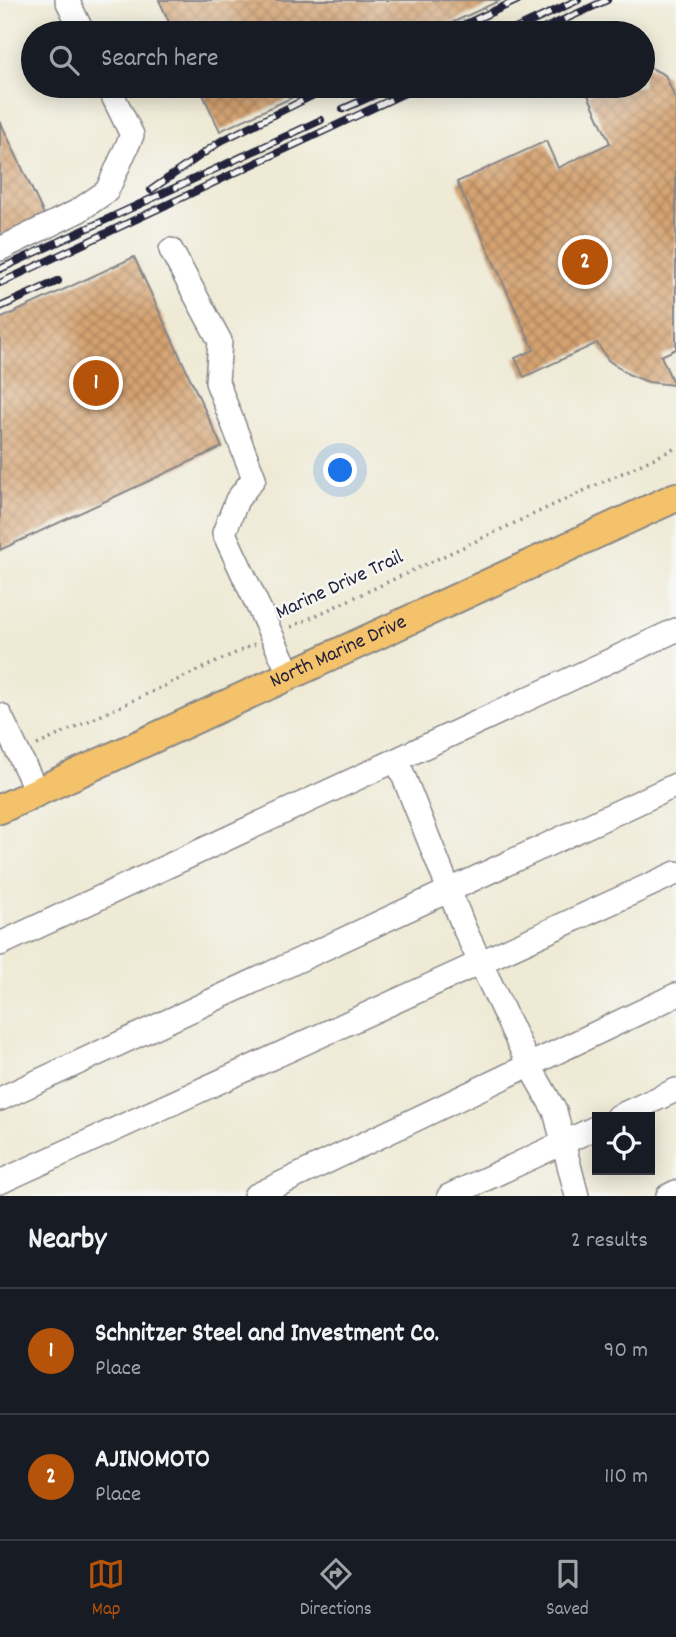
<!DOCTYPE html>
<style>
body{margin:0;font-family:Dekko,sans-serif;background:#20242c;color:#f1f3f6}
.controls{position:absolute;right:21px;bottom:21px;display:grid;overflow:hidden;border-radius:0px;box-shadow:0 4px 18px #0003}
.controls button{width:63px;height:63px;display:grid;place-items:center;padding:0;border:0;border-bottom:2px solid #363941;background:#171b24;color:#f1f3f6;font:35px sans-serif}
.you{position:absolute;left:341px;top:471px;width:24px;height:24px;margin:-18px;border:5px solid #fff;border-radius:50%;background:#1a73e8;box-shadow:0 0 0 10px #1a73e833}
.badge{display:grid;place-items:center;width:46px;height:46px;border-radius:50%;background:#b45309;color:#fff;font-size:23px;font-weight:700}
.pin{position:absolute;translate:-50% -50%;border:4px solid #fff;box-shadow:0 2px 7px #0006}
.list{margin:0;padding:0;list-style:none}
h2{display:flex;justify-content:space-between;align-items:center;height:91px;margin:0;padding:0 28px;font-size:30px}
h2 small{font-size:23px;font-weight:400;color:#9ea1a6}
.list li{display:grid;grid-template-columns:46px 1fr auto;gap:21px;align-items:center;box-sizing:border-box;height:126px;padding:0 28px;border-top:2px solid #363941}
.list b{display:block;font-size:26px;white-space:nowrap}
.list p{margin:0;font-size:23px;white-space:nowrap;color:#9ea1a6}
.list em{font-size:23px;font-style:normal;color:#9ea1a6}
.icon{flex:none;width:38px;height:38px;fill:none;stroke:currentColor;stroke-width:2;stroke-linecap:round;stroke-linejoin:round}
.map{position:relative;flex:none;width:676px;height:1196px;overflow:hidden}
.search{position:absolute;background:#171b24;box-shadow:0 4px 18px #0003;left:21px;right:21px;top:21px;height:77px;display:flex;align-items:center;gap:18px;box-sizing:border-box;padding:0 24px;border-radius:38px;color:#9ea1a6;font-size:26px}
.sheet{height:343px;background:#171b24}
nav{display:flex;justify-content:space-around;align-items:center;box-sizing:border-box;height:98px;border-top:2px solid #363941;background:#171b24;font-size:19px;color:#9ea1a6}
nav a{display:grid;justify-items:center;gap:4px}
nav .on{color:#b45309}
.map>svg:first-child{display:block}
.building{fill:url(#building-cross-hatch)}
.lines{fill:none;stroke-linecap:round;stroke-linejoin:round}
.minor-casing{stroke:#888688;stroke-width:26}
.major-casing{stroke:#888688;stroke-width:32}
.path{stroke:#888688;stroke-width:3.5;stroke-dasharray:2 5;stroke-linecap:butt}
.minor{stroke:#fff;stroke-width:23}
.major{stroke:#f4c26a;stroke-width:28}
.rail-casing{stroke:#22223b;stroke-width:8}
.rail{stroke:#f6f6f2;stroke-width:5;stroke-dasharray:16;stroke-linecap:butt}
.labels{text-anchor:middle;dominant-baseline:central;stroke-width:5;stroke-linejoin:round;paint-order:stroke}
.street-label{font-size:21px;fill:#22223b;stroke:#f6f6f2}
</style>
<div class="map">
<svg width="676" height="1196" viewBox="0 0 676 1196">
<defs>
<pattern id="building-cross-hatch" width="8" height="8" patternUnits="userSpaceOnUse" patternTransform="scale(1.75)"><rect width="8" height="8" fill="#d5a371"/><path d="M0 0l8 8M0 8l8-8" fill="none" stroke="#ac845e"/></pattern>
</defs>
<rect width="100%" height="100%" fill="#f6f6f2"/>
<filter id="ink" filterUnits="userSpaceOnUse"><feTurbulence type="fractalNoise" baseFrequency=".0143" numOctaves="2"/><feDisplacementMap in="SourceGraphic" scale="14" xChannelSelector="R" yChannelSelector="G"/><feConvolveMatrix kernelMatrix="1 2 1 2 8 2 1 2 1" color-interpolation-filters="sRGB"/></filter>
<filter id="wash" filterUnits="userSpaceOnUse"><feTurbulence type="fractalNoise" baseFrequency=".00686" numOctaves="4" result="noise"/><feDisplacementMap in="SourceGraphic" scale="28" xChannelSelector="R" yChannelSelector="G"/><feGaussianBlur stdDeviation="1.57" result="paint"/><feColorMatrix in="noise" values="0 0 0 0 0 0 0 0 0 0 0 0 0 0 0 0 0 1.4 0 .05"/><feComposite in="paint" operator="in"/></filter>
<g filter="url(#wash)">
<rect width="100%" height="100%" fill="#eeead5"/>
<g id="blocks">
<path class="building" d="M159,0H501L430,33H174Z
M649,67L665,75L676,100V349L661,356L674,385L648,382L628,374L608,360L597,343L524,377L515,358L534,350L457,182L546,141L558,168L610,143L588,95L609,86H643V70Z
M199,86H317L220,131Z
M0,121L46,219L0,241Z
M134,257L222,447L0,550V319Z"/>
</g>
</g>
<g filter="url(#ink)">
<use href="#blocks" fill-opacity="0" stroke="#888688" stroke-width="2"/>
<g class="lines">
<defs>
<path id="minor" d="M67,0L83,33
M0,249L78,211L107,191L132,135L108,86
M171,250L220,341L217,382L254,478L237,500L224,533L290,675
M0,715L37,792
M397,760L465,930L529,1065L555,1111L577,1196
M0,944L676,630
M0,1099L676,785
M617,1117L676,1090
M0,1182L676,873
M255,1196L676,995
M449,1196L597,1127
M668,1196L676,1192"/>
<g id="major">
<path id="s1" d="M0,809L676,497"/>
</g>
</defs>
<use href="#minor" class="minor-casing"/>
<use href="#major" class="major-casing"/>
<path class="path" d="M291,627L676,448
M37,745L255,644"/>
<use href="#minor" class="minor"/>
<use href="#major" class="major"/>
<defs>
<path id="rail" d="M446,33L518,0
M507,33L578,0
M535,33L607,0
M343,109L394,86
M151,190L221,141L332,86
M0,269L321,120
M0,283L420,86
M0,307L58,281"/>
</defs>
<use href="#rail" class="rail-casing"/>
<use href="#rail" class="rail"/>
</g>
</g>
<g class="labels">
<g class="street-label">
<text transform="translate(340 586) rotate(-25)">Marine Drive Trail</text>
<text stroke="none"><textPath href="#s1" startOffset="373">North Marine Drive</textPath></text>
</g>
</g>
</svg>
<div class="controls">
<button><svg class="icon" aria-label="locate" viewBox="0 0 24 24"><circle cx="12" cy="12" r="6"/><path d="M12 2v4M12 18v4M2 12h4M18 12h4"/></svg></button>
</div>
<div class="you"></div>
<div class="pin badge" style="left:96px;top:383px">1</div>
<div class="pin badge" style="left:585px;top:262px">2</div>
<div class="search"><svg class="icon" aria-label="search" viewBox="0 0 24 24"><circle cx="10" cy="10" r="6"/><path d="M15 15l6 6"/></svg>Search here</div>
</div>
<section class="sheet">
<h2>Nearby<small>2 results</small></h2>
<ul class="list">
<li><span class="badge">1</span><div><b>Schnitzer Steel and Investment Co.</b><p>Place</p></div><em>90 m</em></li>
<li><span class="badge">2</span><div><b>AJINOMOTO</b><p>Place</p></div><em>110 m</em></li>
</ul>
</section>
<nav>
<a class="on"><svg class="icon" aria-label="map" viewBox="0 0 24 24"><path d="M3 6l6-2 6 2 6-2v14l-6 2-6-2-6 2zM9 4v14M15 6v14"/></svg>Map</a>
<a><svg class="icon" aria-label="directions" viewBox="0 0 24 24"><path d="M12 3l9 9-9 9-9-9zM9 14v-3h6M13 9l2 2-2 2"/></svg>Directions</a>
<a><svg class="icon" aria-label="saved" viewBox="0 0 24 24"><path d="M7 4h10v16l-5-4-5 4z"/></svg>Saved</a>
</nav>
